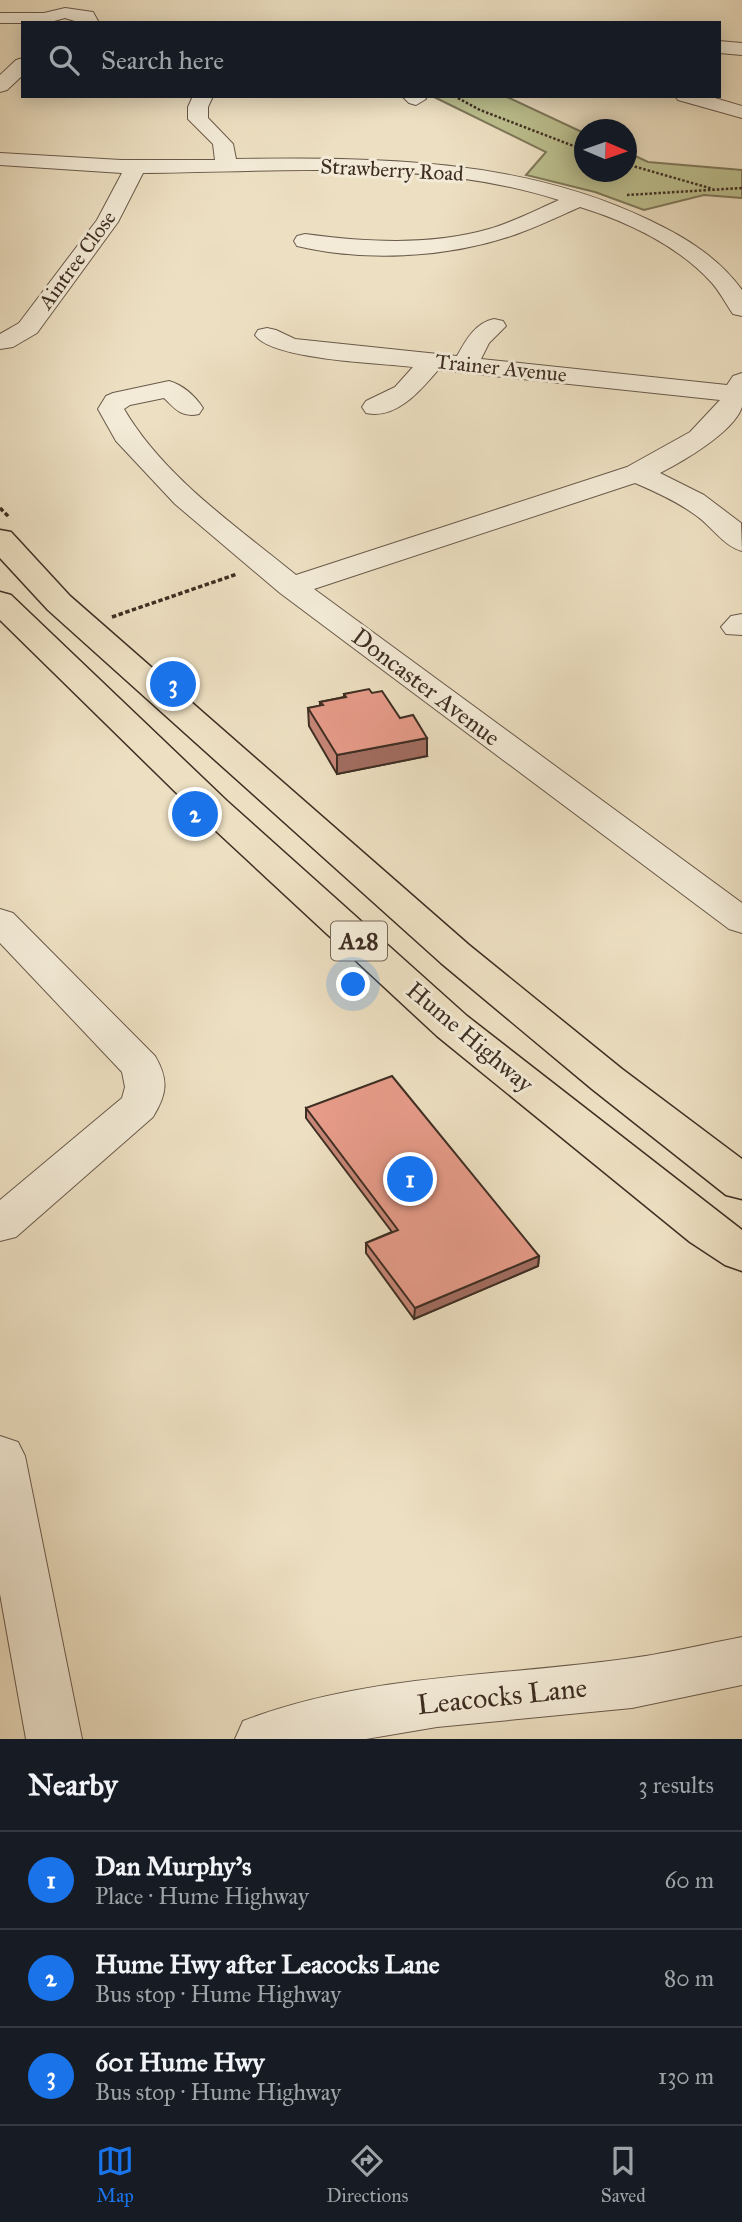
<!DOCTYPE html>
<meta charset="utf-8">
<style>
body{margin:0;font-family:"IM FELL Great Primer",serif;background:#20242c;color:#f1f3f6}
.compass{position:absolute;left:574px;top:119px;width:63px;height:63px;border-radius:50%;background:#171b24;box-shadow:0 4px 18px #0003;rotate:92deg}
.you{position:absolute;left:354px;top:985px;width:24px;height:24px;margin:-18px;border:5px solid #fff;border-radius:50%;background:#1a73e8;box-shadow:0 0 0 10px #1a73e833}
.badge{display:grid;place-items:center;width:46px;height:46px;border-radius:50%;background:#1a73e8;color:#fff;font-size:23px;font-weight:700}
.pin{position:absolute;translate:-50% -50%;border:4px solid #fff;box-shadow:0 2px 7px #0006}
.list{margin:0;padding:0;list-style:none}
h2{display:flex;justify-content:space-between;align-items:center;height:91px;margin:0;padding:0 28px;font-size:30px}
h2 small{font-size:23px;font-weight:400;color:#9ea1a6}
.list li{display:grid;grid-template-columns:46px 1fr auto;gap:21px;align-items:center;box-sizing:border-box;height:98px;padding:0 28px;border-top:2px solid #363941}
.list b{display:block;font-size:26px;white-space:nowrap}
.list p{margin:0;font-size:23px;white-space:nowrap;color:#9ea1a6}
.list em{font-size:23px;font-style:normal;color:#9ea1a6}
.icon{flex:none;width:38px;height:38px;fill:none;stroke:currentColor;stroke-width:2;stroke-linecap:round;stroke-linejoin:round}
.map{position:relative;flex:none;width:742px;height:1739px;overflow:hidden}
.search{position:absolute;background:#171b24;box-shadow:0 4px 18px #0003;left:21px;right:21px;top:21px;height:77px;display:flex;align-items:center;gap:18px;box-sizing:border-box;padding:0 24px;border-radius:0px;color:#9ea1a6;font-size:26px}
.sheet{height:385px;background:#171b24}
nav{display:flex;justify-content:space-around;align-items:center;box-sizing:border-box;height:98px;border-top:2px solid #363941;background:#171b24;font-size:19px;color:#9ea1a6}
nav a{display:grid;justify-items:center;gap:4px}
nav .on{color:#1a73e8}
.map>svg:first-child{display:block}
.green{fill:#bdc190;stroke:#7e785a;stroke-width:2}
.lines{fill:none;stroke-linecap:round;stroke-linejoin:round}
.minor-casing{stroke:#6a5a4b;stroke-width:2}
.highway-casing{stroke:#3e2e23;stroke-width:3}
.path-far1{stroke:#3e2e23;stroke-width:2.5;stroke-dasharray:2.5 2;stroke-linecap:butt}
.path{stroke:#3e2e23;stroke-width:3.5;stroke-dasharray:4.5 2.5;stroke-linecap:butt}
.minor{fill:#f3ebd7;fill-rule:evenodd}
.highway{fill:#ede0c2;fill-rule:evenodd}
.wall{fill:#c78677;stroke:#3e2e23;stroke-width:2}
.shaded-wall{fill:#a26d61;stroke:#3e2e23;stroke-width:2}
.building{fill:#e79c8a;stroke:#3e2e23;stroke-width:2}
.labels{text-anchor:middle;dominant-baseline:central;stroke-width:6;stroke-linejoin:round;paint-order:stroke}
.far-street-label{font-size:21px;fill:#3e2e23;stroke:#f3ebd7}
.shield{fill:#f3ebd7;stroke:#746759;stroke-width:2}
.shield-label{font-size:23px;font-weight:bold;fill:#3e2e23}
.street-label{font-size:24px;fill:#3e2e23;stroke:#f3ebd7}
.near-street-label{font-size:28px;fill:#3e2e23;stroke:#f3ebd7}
</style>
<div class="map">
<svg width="742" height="1739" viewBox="0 0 742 1739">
<rect width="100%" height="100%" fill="#ede0c2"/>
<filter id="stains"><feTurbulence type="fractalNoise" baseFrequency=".00286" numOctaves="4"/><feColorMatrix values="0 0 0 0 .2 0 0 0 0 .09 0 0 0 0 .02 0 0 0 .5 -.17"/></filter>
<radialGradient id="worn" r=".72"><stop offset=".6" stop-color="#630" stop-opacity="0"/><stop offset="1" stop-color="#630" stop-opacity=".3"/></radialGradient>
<path class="green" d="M432,96H505L584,133V172H626L627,152L648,162L742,170V198L704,195L644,210L595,192L526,175L546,152Z"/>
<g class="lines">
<defs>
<path id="minor" d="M65,8L93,12L98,21L81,23L65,18L47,23H0V13H44Z
M719,41L742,43V55L719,53Z
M23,58V75L7,90L0,92V75L16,60Z
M193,96H213L208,107V118L233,144L236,159C376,157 521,158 649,220C685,237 718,257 742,290V316L733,314C726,304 720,292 712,283C679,246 626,221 580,207C557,217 535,228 511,236C445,258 364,262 297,246L294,241L297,236L305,234C365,242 430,246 489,229C513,222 536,210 559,200C429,158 278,172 143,173L118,222L37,333L13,347L0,349V334L19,323L97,220L122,173L0,165V153L121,160H215L213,144L188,119V107Z
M402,96H424L426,99L416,105L409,103Z
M675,96H708L742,106V118L678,100Z
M494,319L503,321L506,326L489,343L481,359L727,385L733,376L742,373C742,383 742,398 742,407C734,432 682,462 660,473L704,495L741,523L742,551C723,546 711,525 694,514C676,501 656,492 635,483L314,589L742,903V933L729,929L280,593L175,504L116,441L98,409L106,396L113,393L169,381C183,385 195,396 203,408L199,414C182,418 175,409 164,398L130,405L124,409C164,477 236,526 296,575L627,467L690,432L720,400L438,370C421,390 396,420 366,413L362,407L366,401L395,387L413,367C381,363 272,360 255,335L258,330L267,328L276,330L295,339L457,356C466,340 475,323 494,319Z
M742,614V635L726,634L721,627L731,616Z
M0,909L13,913L155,1056C169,1080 167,1094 153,1117L16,1237L0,1241V1200L122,1098L125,1087L122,1072L0,943Z
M0,1436L18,1442L25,1456L82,1739H26L0,1594Z
M742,1637V1685L632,1708L437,1727L366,1739H235L243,1721C368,1673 502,1677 632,1658C669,1653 705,1644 742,1637Z"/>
<path id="highway" d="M0,530L11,532L70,596L469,945L622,1069L742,1159V1199L726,1195L592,1089L441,963L48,610L0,558Z
M0,592L11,595L227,801L467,1016L742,1230V1271L725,1265L690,1242L437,1036L201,817L0,620Z"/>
</defs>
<use href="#minor" class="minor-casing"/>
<use href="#highway" class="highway-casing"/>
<path class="path-far1" d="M454,96L480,110L584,150
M626,164L713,189
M627,195L742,188"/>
<path class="path" d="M0,508L9,517
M112,617L237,574"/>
<use href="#minor" class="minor"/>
<use href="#highway" class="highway"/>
</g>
<path class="wall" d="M372,693L427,756L337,774L309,726L308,708L320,706V702L344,697V694Z
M306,1108L539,1256L538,1266L414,1319L366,1253V1243L392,1232L306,1118Z"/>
<path class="shaded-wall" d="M427,738V756L337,774V755Z
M539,1256L538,1266L414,1319L415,1308Z"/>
<path class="building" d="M369,689L372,693L382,691L400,718L413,715L427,738L337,755L308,708L323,705L320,702L346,697L344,694Z
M392,1076L539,1256L415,1308L366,1243L398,1230L306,1108Z"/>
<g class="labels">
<g class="far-street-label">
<text transform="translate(392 170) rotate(3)">Strawberry Road</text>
<text transform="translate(77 260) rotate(-54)">Aintree Close</text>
<text transform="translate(501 368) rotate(6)">Trainer Avenue</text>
</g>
<rect class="shield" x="331" y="921.5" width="56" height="39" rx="5"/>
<g class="shield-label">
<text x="359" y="941">A28</text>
</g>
<g class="street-label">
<text transform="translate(426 687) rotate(37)">Doncaster Avenue</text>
<text transform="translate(470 1037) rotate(40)">Hume Highway</text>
</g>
<g class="near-street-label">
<text transform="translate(502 1696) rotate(-6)">Leacocks Lane</text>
</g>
</g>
<rect width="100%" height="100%" filter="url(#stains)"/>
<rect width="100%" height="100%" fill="url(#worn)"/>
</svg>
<svg class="compass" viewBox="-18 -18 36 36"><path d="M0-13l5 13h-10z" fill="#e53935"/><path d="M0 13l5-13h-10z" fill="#9ea1a6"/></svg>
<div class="you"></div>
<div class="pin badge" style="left:410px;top:1179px">1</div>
<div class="pin badge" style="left:195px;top:814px">2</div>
<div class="pin badge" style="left:173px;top:684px">3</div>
<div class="search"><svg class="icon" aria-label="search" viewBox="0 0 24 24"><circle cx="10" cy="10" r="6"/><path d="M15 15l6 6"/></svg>Search here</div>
</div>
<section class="sheet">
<h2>Nearby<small>3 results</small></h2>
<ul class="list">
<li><span class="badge">1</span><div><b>Dan Murphy's</b><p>Place · Hume Highway</p></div><em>60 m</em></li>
<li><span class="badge">2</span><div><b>Hume Hwy after Leacocks Lane</b><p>Bus stop · Hume Highway</p></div><em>80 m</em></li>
<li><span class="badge">3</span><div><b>601 Hume Hwy</b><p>Bus stop · Hume Highway</p></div><em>130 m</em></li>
</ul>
</section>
<nav>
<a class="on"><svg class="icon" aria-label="map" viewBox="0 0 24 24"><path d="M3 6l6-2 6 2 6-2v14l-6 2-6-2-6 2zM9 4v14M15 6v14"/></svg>Map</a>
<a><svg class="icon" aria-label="directions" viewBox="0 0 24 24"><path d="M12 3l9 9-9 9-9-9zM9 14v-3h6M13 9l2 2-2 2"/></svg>Directions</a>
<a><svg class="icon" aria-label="saved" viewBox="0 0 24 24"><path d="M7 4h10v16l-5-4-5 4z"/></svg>Saved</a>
</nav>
